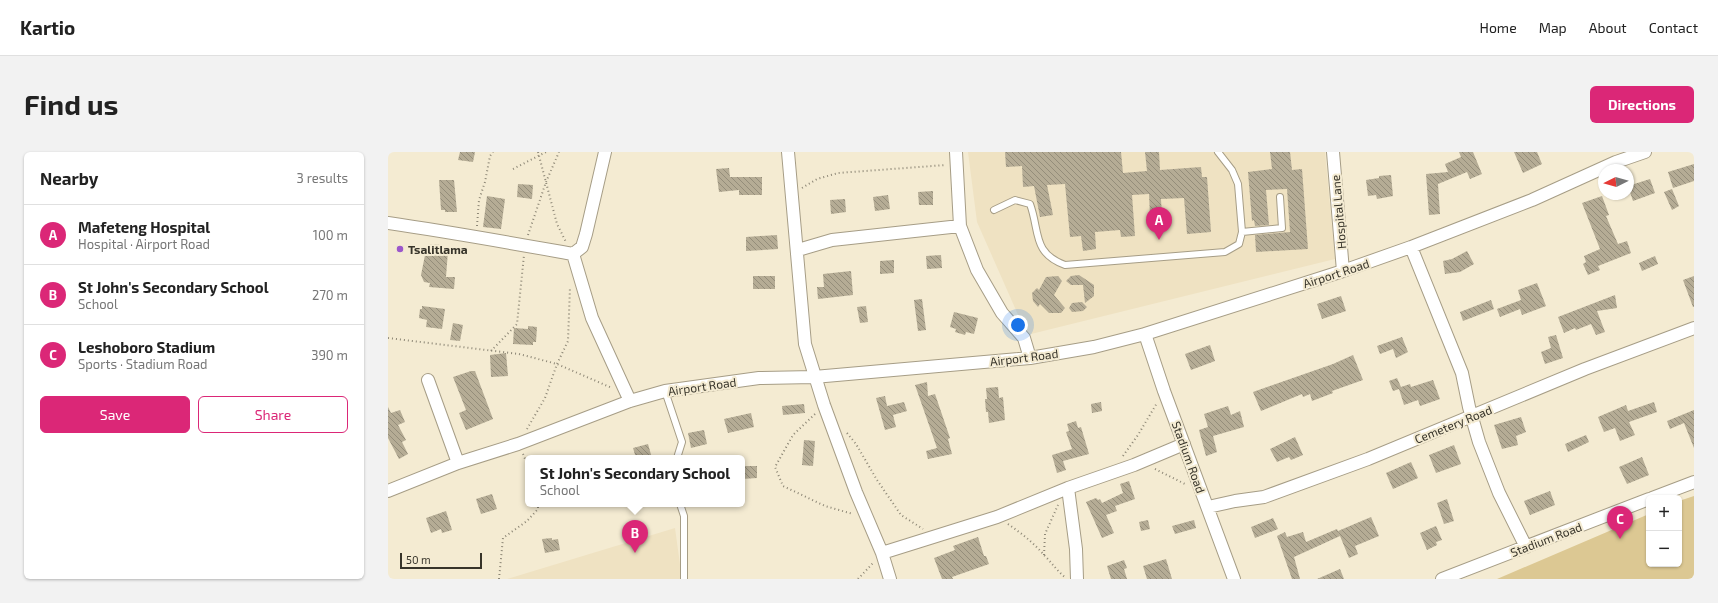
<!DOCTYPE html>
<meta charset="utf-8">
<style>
body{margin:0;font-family:"Exo 2",sans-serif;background:#f2f2f2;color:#222}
.controls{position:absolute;right:12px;bottom:12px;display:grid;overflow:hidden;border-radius:6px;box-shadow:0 1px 3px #0004}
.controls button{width:36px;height:36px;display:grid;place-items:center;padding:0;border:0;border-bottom:1px solid #e0e0e0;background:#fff;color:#222;font:20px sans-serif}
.compass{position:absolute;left:1210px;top:12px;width:36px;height:36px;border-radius:50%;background:#fff;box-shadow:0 1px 3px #0004;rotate:265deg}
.scale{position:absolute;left:12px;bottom:10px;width:82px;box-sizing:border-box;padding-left:4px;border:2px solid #37342a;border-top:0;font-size:11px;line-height:14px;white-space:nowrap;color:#37342a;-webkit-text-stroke:3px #f4ebd2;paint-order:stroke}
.you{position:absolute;left:630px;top:173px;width:14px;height:14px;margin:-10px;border:3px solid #fff;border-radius:50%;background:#1a73e8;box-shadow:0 0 0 6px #1a73e833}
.badge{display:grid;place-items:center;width:26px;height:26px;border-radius:50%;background:#db2777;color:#fff;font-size:13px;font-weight:700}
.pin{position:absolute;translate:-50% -33px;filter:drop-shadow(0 1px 2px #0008)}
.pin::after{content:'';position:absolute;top:21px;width:14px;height:12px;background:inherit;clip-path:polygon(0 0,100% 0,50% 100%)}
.popup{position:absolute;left:137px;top:303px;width:220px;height:52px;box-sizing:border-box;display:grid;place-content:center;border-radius:6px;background:#fff;filter:drop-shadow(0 1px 3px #0005);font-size:13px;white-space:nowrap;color:#767676}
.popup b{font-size:15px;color:#222}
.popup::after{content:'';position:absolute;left:50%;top:100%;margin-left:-8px;border:8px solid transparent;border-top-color:#fff}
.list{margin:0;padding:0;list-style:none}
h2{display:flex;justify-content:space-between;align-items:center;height:52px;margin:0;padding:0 16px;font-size:17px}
h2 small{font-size:13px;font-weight:400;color:#767676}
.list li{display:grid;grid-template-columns:26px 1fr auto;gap:12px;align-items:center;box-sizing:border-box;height:60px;padding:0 16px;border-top:1px solid #e0e0e0}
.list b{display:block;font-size:15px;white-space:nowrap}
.list p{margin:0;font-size:13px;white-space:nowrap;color:#767676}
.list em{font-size:13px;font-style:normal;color:#767676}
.actions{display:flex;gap:8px;padding:12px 16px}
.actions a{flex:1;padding:9px 0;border:1px solid #db2777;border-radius:6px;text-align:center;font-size:14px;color:#db2777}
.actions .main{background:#db2777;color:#fff}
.map{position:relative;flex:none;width:1306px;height:427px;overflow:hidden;border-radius:6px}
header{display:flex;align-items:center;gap:24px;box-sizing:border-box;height:56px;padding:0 20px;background:#fff;border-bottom:1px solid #e0e0e0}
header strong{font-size:19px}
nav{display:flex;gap:22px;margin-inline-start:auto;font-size:14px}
.intro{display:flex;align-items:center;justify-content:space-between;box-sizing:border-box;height:96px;padding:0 24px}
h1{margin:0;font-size:28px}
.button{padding:10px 18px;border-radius:6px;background:#db2777;color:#fff;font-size:14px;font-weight:700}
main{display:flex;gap:24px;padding:0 24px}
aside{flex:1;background:#fff;border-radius:6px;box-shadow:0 1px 3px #0004}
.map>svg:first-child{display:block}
.built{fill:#efe2c2}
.garden{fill:#dcc893}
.building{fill:url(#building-back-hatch)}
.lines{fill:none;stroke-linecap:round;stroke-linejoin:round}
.lane-casing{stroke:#a69d86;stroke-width:8}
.street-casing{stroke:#a69d86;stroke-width:14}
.path{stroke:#8d8776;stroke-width:2;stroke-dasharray:1 3;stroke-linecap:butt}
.lane{stroke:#fff;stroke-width:6}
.street{stroke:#fff;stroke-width:12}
.poi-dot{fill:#9b57cb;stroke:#f4ebd2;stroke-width:1.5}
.labels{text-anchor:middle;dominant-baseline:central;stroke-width:4;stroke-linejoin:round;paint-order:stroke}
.street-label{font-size:12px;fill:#37342a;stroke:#f4ebd2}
.poi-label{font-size:12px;font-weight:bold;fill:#37342a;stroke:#f4ebd2;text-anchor:start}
</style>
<header>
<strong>Kartio</strong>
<nav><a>Home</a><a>Map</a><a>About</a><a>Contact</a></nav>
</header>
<div class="intro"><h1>Find us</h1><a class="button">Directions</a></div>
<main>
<aside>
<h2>Nearby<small>3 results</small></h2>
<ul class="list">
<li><span class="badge">A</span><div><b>Mafeteng Hospital</b><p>Hospital · Airport Road</p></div><em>100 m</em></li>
<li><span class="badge">B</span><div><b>St John's Secondary School</b><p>School</p></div><em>270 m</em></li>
<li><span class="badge">C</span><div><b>Leshoboro Stadium</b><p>Sports · Stadium Road</p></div><em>390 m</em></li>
</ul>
<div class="actions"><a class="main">Save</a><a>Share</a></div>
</aside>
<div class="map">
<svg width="1306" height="427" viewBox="0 0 1306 427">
<defs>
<pattern id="building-back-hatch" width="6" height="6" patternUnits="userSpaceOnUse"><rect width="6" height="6" fill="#b5ac95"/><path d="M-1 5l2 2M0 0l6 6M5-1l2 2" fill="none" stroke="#948d7a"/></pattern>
</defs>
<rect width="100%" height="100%" fill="#f4ebd2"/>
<path class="built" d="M580,0H937L947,107L639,183L589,70Z
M287,376L294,427H119Z"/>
<path class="garden" d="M1306,344V427H1109L1261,362V412H1291V349Z"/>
<path class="building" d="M72,0H87L85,10L70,8Z
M617,0H733L735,21L759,19L757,0H771L772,18L813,15L814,25H819L823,80L799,82L796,46L773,47L774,64L762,65L761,42L744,43L747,84L733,85L732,78L707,80L708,97L695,99L693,84L682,85L677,32L659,33L665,63L652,65L646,34L635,35L634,14L618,15Z
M882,0H902L904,18L914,17L920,97L868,100L867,83L902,80L899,37L878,38L881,73L867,74L866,68L864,69L860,20L884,17Z
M1071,0H1085L1094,22L1082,27L1079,20L1050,32L1052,62L1041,63L1038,22L1060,20L1057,12L1073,5Z
M1126,0H1149L1154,12L1135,21Z
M1306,12V29L1285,36L1280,20Z
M341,16L342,25H374V43H351V38L331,40L328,17Z
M1003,23L1005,44L989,47L988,43L980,44L978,28L991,26V24Z
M1262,27L1267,41L1245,49L1240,34Z
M51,28H66L69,60H57V58H53Z
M130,32L145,33L144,47L129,45Z
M1284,37L1291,54L1284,58L1276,40Z
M545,39V53H531L530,40Z
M500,43L502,57L487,59L485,45Z
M99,44L117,47L113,77L95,75Z
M1214,44L1221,63L1218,64L1230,92L1239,89L1243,101L1210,114L1212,118L1200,123L1195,112L1198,110L1196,104L1212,97L1194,51Z
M457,47L458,60L443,62L442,48Z
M389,83L390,97L358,99V85Z
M42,92L54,93L53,98L60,99L58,125H67L66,137L41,135L42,131L36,130L33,123L37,103L42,97Z
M1079,99L1086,112L1072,120L1057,122L1055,109L1064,107Z
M553,103L554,116L539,117L538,104Z
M1267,104L1270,112L1254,119L1251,111Z
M506,108V121L492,122V109Z
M463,119L465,143L430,147L429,135H436L435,122Z
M691,123L706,133V144L697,151L695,133H683L678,129L683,124Z
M365,124H387V137H365Z
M670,124L674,129L666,143L677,156L673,161H661L652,152L650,155L645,149L644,141L649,136L651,138L658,125Z
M1306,124V155H1305L1295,128Z
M1149,131L1158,154L1134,163L1132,157L1112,165L1109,157L1133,148L1130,138Z
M1227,143L1229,156L1209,159L1217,180L1208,183L1203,172L1188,178L1187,176L1176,181L1170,165Z
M953,144L958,159L934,167L929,152Z
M534,147L538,178L530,179L526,148Z
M1103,148L1106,157L1075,169L1072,160Z
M694,150L699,155L695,159L684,160L681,156L684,151Z
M34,154L57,157L54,177L38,175L39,168L31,166L32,157H34Z
M478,154L480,170L472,171L469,155Z
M566,160L590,166L586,182L578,180L577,183L567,180L568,177L562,175Z
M65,171L75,173L72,189L62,188Z
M140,174L149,175L148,190H145V193L125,192L126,176L140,177Z
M1168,183L1175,206L1157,212L1153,200L1163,196L1160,185Z
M1014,185L1020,200L1008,206L1005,197L992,202L989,194Z
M822,193L827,209L803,218L797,202Z
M118,201L120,224L103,225L102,203Z
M965,203L975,228L944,239L945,241L924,249L922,242L915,245L914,242L873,259L865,240L945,212Z
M83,219H87L105,267L78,278L71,261L78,258L65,225Z
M1009,226L1013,235L1022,232L1023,235L1045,228L1052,247L1032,254L1030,248L1016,253L1011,237L1005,239L1001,229Z
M539,230L540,244L547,242L562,286L560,287L564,302L540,307L538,299L549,296L527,233Z
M610,235L611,246L615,245L617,268L601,271L600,260H598L597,247H599L598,236Z
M497,244L499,254L516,250L519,259L505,263L508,275L497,278L488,246Z
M713,250L714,259L704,261L703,252Z
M1266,250L1269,260L1241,270L1247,283L1232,289L1227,276L1216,280L1210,265L1238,253L1240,259Z
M416,252L417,261L395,263L394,254Z
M840,254L843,263L852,259L856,275L825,284L829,300L818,304L811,278L820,275L816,262Z
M0,255L3,261L12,258L17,270L10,273L18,288L14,290L20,302L11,307L0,286Z
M1306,258V296L1296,271L1282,277L1279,269Z
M363,261L366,275L340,281L336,267Z
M1133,265L1138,280L1128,284L1130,293L1114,297L1106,273Z
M688,269L690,276L693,275L701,302L675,309L678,318L669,321L664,303L684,297L678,280L681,279L679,272Z
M316,278L319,292L303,296L300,281Z
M1198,283L1201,290L1180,300L1177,292Z
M907,285L915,303L903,308L901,305L889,310L882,297Z
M416,288L427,289L425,314L414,313Z
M260,292L264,306H248L245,296Z
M1066,293L1073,312L1048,321L1041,303Z
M1254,305L1261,323L1239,332L1231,315Z
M1023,310L1030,326L1005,337L998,321Z
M354,314H369V326L354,327Z
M741,329L747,347L727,354L729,359L718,363L726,381L714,386L698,350L708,346L710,348L712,347L714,351L735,341L732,332Z
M1162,339L1167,353L1142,363L1136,349Z
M104,342L109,357L93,362L88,347Z
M1059,347L1066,369L1056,372L1049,351Z
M58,359L64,378L54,381L53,377L43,381L38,366Z
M983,365L991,384L967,394L970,402L961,406L950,379Z
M885,366L890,377L867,386L863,375Z
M760,368L762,377L753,379L751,370Z
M806,368L808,376L787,382L784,374Z
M1048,374L1054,388L1048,390L1049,393L1039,398L1032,381Z
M949,377L952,384L906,405L912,427H904L889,384L897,380L899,385L915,380L918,390Z
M590,385L596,404H598L601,412L564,425L565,427H554L546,406L567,398L565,394Z
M164,386V388L170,387L172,398L157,401L154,387Z
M778,407L784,427H759L755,414Z
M736,408L739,416L736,417L739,427H723L719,414Z
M952,417L956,427H929Z"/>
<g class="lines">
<defs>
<path id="lane" d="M606,58L627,48L642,52C652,79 644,101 677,113L837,100L851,92L854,80L850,32L844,18L830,0
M854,80L894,76L892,45
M277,239L294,290L289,306
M292,352L296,364V427"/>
<path id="street" d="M400,0L417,192L436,253L468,340L494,401L502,427
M568,0L572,74
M945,0L955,119
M0,71C62,80 123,91 185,102L194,95L198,82L217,0
M1023,95L1074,221L1081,255L1091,290L1111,341L1138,395
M410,98L444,88L572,74L589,118L614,161L636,186L642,206
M185,102L204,166L242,249
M757,182L776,239L846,427
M40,228L70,311
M680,336L688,397L689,427
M0,339L70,311L130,292L242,249L277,239L371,226L426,225L642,206L706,195L757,182L955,119L1023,95L1144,48L1228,10L1257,0
M1264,346L1306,330
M820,355L847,349L876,345L980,307L1197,217L1306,176
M494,401L609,365L680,336L746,313L796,292
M1054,427L1261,347"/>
</defs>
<use href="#lane" class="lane-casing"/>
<use href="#street" class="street-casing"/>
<path class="path" d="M150,0L169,72L178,90
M125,17L158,0
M414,36L429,27L450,21L558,13
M89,74L91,48L97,30L102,4L105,0
M140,83L158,30L171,0
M0,186L131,202L169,212L224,236
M103,199L129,172L136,103
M427,262L405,283L387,315L395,334L437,354L465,362
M139,277L157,246L169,212L180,189L182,135
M459,281L468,292L489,328L513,363L535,377
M135,302L140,314
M735,304L750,283L769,251
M767,317L799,333
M620,372C633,381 646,391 656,403C664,411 669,419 678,426
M656,403L657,382L670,353
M111,427L115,386L139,369L150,357V352
M470,427L486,410"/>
<use href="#lane" class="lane"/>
<use href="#street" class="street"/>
</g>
<circle class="poi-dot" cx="12" cy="97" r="4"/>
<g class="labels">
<g class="street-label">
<text transform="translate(950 60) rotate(-95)">Hospital Lane</text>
<text transform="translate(948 121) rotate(-18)">Airport Road</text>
<text transform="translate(636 205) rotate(-7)">Airport Road</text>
<text transform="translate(314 234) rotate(-8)">Airport Road</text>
<text transform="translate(1065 272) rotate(-22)">Cemetery Road</text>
<text transform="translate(801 305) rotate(70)">Stadium Road</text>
<text transform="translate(1158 387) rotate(-21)">Stadium Road</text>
</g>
<g class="poi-label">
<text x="20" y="97">Tsalitlama</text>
</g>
</g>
</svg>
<div class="controls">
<button>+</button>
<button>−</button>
</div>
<svg class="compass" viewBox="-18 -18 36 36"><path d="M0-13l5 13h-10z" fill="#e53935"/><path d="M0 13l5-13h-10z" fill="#767676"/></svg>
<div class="scale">50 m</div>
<div class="you"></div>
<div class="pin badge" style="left:771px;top:88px">A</div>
<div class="pin badge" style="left:247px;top:401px">B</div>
<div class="popup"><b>St John's Secondary School</b>School</div>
<div class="pin badge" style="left:1232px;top:387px">C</div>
</div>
</main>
